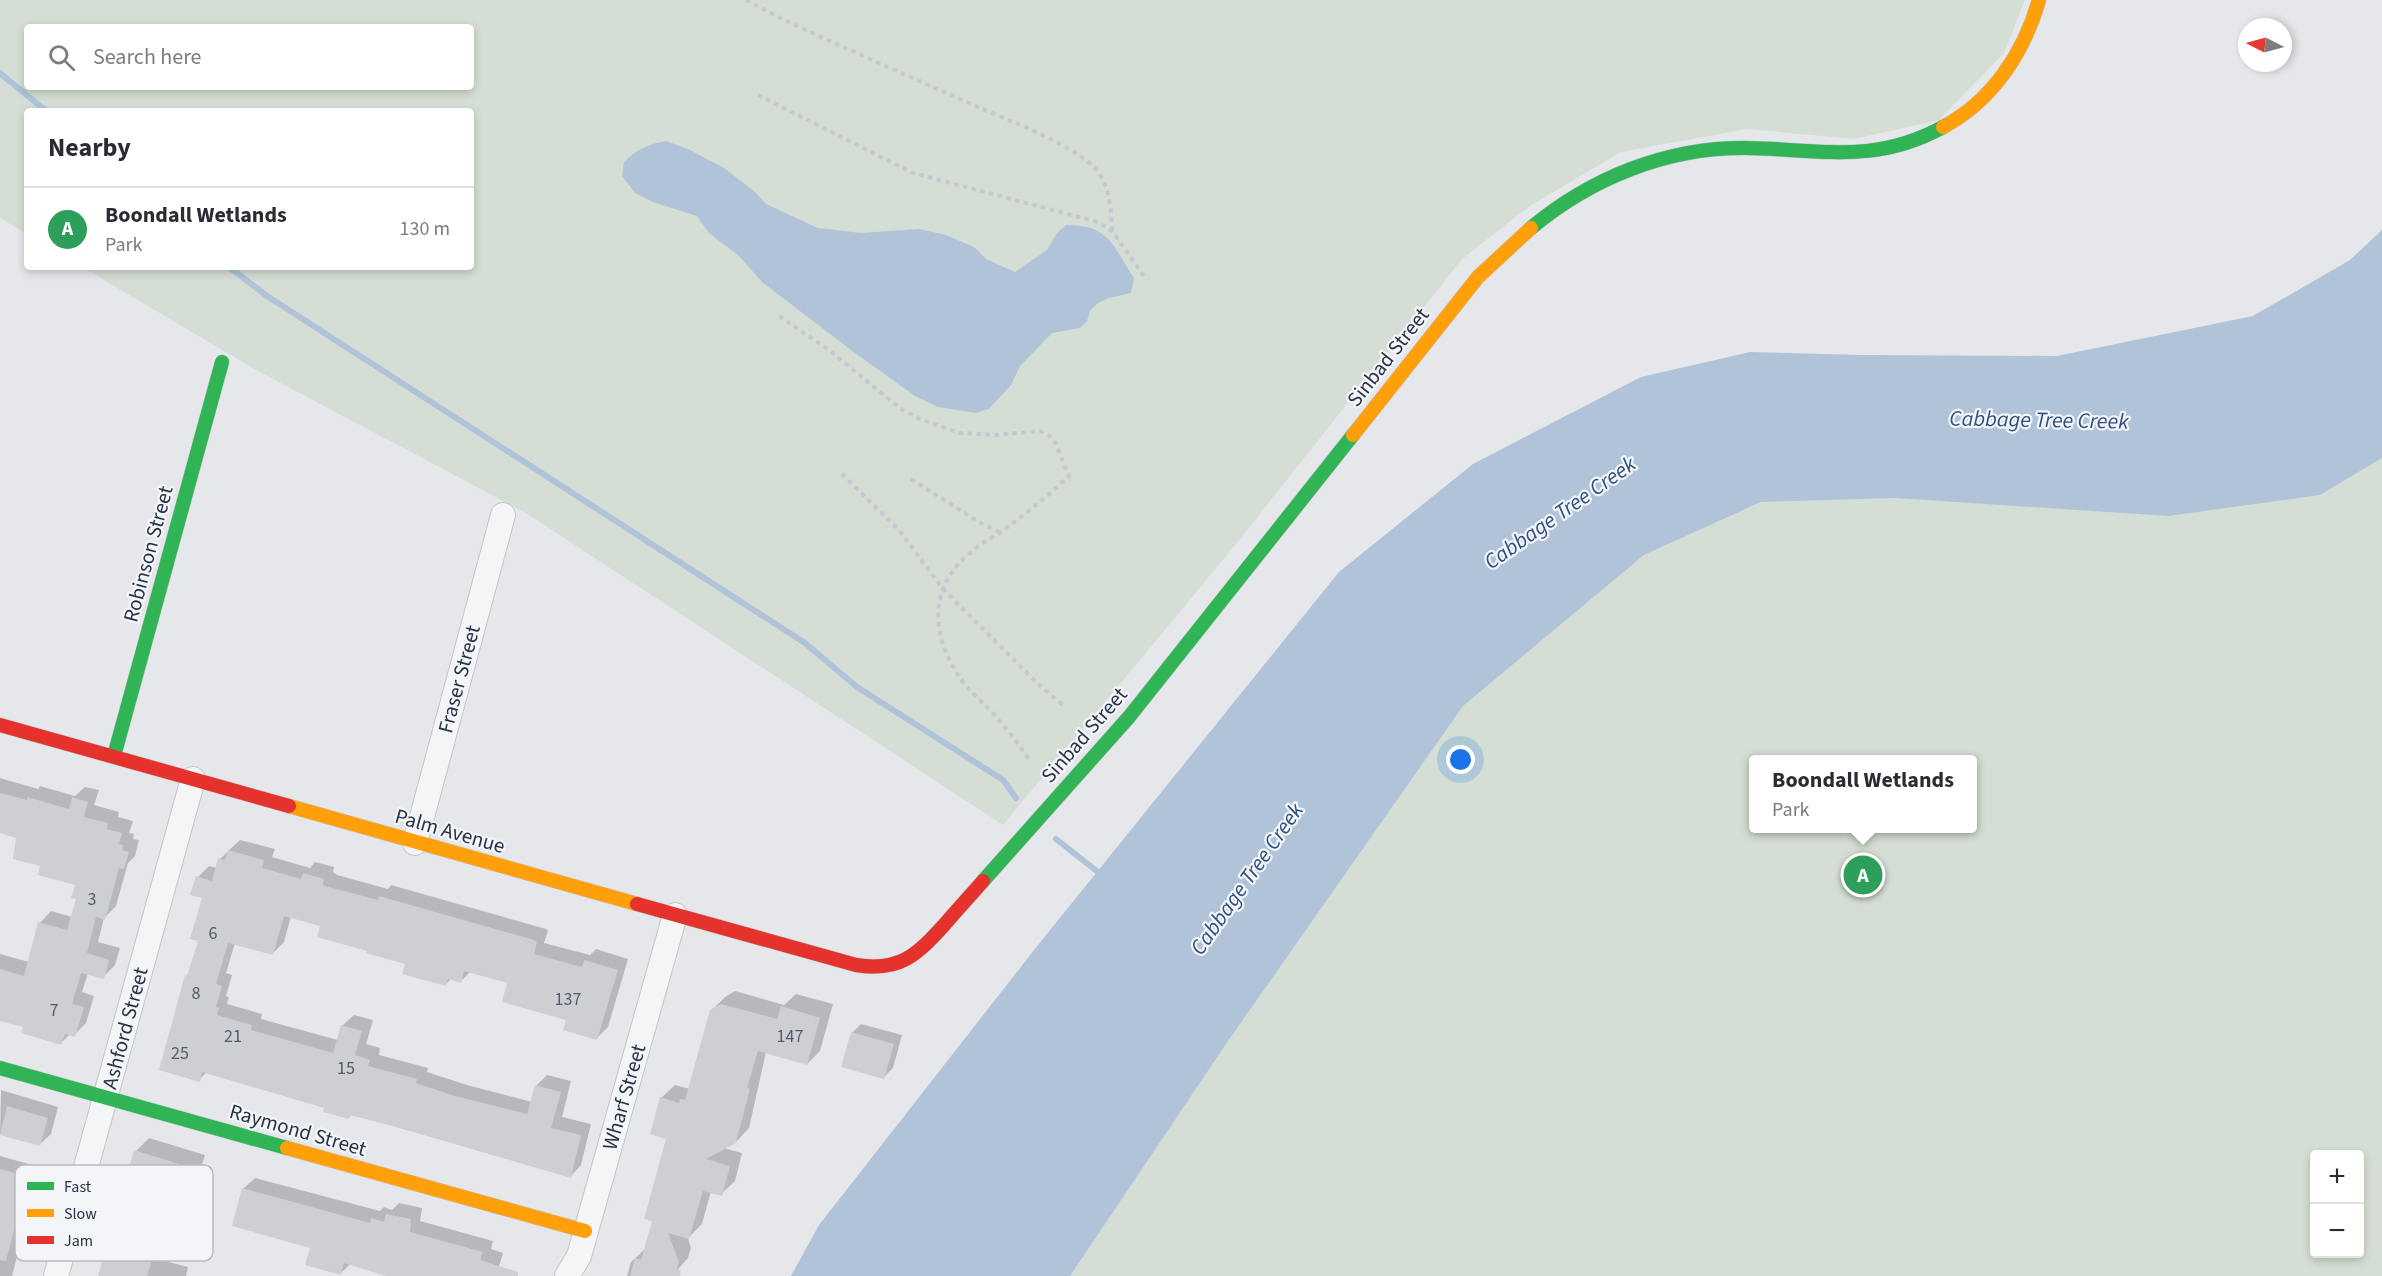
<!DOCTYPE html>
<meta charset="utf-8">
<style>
body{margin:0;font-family:"Source Sans 3",sans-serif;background:#f7f7f7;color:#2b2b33}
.controls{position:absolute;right:18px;bottom:18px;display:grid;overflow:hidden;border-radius:6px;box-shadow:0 3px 9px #0003}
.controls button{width:54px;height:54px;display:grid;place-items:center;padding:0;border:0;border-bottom:2px solid #e1e1e2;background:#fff;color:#2b2b33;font:30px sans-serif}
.compass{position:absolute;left:2238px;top:18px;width:54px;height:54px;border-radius:50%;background:#fff;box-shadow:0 3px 9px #0003;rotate:276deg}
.you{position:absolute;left:1461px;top:760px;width:21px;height:21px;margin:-15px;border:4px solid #fff;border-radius:50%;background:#1a73e8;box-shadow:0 0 0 9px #1a73e833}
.badge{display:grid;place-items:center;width:39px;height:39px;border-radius:50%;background:#ea580c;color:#fff;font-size:20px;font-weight:700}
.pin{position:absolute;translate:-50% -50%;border:3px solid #fff;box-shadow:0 2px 6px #0006}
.popup{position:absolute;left:1749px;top:755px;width:228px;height:78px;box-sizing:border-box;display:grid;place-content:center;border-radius:6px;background:#fff;filter:drop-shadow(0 2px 4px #0005);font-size:20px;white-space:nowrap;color:#7c7c81}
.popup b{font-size:22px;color:#2b2b33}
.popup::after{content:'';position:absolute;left:50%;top:100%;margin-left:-12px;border:12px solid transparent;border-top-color:#fff}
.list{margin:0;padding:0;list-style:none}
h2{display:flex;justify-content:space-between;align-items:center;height:78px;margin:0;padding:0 24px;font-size:26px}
h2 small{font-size:20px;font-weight:400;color:#7c7c81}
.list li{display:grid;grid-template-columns:39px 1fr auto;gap:18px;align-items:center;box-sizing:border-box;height:84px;padding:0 24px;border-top:2px solid #e1e1e2}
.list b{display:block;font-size:22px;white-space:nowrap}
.list p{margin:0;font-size:20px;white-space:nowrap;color:#7c7c81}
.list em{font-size:20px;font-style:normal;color:#7c7c81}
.icon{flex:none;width:33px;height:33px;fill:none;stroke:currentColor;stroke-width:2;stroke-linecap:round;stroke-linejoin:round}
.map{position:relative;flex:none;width:2382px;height:1276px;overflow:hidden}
.search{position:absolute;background:#fff;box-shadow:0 3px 9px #0003;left:24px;top:24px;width:450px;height:66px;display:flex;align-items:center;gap:15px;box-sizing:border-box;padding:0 21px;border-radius:6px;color:#7c7c81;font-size:22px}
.panel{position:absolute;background:#fff;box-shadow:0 3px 9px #0003;left:24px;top:108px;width:450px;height:162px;border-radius:6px}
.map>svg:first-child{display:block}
.green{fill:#d5ded5;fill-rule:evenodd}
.water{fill:#b0c3d8}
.shadow{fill:#0003}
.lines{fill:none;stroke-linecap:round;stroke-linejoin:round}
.stream{stroke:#b0c3d8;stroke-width:6}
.building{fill:#cdcfd3}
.street-casing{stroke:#c3c5c9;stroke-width:26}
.fast-casing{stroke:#c3c5c9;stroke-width:15}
.slow-casing{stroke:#c3c5c9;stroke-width:15}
.jam-casing{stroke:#c3c5c9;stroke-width:15}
.path{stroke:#c5c8cd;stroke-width:4;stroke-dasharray:4.5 4.5;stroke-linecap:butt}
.street{stroke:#f4f5f7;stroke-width:24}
.fast{stroke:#30b455;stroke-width:14}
.slow{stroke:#ff9f0a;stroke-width:14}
.jam{stroke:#e5322d;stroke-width:14}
.labels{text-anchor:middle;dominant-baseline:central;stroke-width:4.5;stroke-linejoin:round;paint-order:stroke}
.number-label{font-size:18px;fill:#525b6b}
.street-label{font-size:21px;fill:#283347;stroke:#f3f5f9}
.water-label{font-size:22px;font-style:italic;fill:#2d5080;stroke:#f3f5f9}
.key{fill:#f3f5f9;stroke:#b6bbc4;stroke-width:1.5}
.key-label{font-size:16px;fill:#283347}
</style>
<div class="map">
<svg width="2382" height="1276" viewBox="0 0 2382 1276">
<rect width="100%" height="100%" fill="#e5e7eb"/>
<path class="green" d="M0,0H2025L2004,53L1939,120L1854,139L1747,129L1621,152L1528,207L1462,259L1236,544L1003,825L526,513L256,370L82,267H471V111H27V234L0,218ZM27,27H471V87H27Z
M2382,458V1276H1069L1226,1044L1463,706L1644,555L1761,502L1896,498L2320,495ZM1754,760H1972V828H1754ZM2314,1154H2360V1254H2314Z"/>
<path class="water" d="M666,141L688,149L724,168L755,192L766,204L818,228L861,233L919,229L946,235L974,247L986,259L1015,272L1047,250L1057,233L1066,225C1110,225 1112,245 1134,278L1131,293L1109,298L1098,303L1090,311L1087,321L1080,328L1052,333L1020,366L1011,385L989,409L976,413L938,407L915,396L851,350L762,282L739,256L709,233L697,216L653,202L635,193L622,176L624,162C636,150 649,144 666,141Z
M2382,230V458L2320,495L2168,516L1896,498L1761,502L1644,555L1463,706L1226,1044L1070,1276H791L819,1225L1038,945L1339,572L1473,464L1641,377L1750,352L1860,355L2057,356L2253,316L2350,260Z"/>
<path class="shadow" d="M0,778L38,789L40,786L75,796L85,787L99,790L94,805L119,812L118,817L133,821L129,833L134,834L133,839L139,840L135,856L128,863L116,906L104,918L98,942L120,948L115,965L103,977L88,973L82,992L94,996L86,1023L74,1035L70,1034L61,1043L25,1026L0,1019V954L29,962L40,923L51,911L72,917L78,898L76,884L42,865L18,836L0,831Z
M240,840L275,849L272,857L310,868L315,862L334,867L333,872L337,875L388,889L391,885L546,929L548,931L544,943L590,955L596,949L628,959L608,1027L597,1038L509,982L471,971L461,981L451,979L446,984L407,963L369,950L322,925L291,916L284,942L273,953L235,943L226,973L232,975L226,996L229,997L227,1004L262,1014L261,1019L338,1040L342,1026L354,1015L373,1020L366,1044L380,1048L379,1055L428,1068L427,1072L467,1085L532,1102L536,1086L547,1075L571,1081L562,1117L591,1124L581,1165L570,1177L352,1114L349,1117L326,1107L207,1072L199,1080L187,976L190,973L200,940L204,897L198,877L209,866L217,868L220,859Z
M735,991L784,1005L796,994L833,1004L820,1051L807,1064L766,1052L749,1128L736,1142L724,1148L742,1153L735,1181L721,1194L711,1191L702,1224L688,1238L691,1248L688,1258L672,1276H627L631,1262L645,1249L653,1220L668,1138L661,1098L675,1085L690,1089L711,1011L725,997Z
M861,1024L902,1035L893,1068L884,1077L852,1033Z
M1,1090L58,1107L51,1134L40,1144L1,1134L0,1136Z
M149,1138L205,1155L189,1205L196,1207L190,1231L176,1244L166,1241L161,1260L188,1267L186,1276H100L136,1151Z
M0,1156L43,1168L36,1193L28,1201L21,1228L24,1229L12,1276H0Z
M255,1178L380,1211L384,1207L392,1210L399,1203L422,1208L420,1221L493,1241L491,1249L503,1253L496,1276H397L351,1263L341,1273L243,1189Z"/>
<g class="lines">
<path class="stream" d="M0,73L46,111
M229,267L267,296L805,643L857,687L1003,780L1016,798
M1056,839L1103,876"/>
</g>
<path class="building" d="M0,793L27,800V797L69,809L72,797L88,802L84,817L108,823L107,829L122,833L119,844L123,845L122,850L129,852L124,869L119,868L105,920L96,917L87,953L109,960L104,979L81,973L72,1004L84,1007L75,1037L65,1034L61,1045L21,1033L23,1027L0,1021V969L24,976L38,922L67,930L76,899L71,898L75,885L38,875L40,866L13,859L16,838L0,833Z
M228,850L264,860L262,868L301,879L303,873L324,879L323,884L325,886L378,900L379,896L534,940L537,942L534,954L582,967L584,960L618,970L597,1040L563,1030L566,1020L502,1002L507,983L464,971L461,983L448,979L446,986L402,974L405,964L366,953L367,951L317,937L320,926L284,916L273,955L228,943L216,984L222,986L216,1007L219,1008L217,1015L252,1025L251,1030L333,1053L341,1025L362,1031L355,1055L370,1060L368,1066L417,1079L416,1083L455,1096L527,1114L535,1085L561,1092L551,1128L581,1135L571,1178L404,1129L350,1115L349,1119L323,1112L324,1108L202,1072L200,1082L159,1070L185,975L187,976L198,941L190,939L202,898L190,895L196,876L212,881L218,858L225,860Z
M721,1004L777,1019L781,1006L820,1018L807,1065L758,1051L747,1088L750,1089L736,1143L706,1159L730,1166L722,1196L703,1191L689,1239L668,1233L679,1262L677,1269L681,1270L680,1276H630L635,1258L641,1260L652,1221L644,1219L666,1139L650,1134L660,1097L679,1103L680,1099L685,1100L710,1010Z
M851,1032L894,1044L884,1079L841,1067Z
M7,1106L48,1118L40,1146L0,1135Z
M134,1150L192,1168L177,1218L184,1220L177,1246L158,1241L147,1276H98Z
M0,1169L33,1178L26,1205L21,1204L6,1261L0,1260Z
M242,1188L370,1223L371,1218L384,1222L386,1214L411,1219L410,1232L483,1252L480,1260L518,1272V1276H386L344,1263L341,1275L305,1265L310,1248L232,1226Z"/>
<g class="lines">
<defs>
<path id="street" d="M415,843L503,515
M56,1276L193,779
M567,1276L579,1256L675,915"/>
<path id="fast" d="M1531,228C1591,178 1667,147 1746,148C1819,149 1874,165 1943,127
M114,756L222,362
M983,881L1129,717L1353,435
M0,1068L287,1148"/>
<path id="slow" d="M1943,127C1992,101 2024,53 2039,0
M1353,435L1478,277L1531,228
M289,806L637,904
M287,1148L585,1231"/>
<path id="jam" d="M0,725L289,806
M637,904L856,965C900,972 917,955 945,924C957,910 970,896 983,881"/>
</defs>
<use href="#street" class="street-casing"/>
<use href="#fast" class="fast-casing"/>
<use href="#slow" class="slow-casing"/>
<use href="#jam" class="jam-casing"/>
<path class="path" d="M746,0L784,20C849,50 915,79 980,108C1011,121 1072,145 1094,167C1110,184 1111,209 1112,231
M758,95L913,173L1098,222L1112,231L1146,279
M779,316L829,350L901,409L922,420L960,433L995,435L1040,431L1048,435L1054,440L1069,476C1049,495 1028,512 1005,529C996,536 984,541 975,549C926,585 930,637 963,682C974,696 987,706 998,719C1009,731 1019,745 1029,759
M842,474L899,530L943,589L1036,682L1064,706
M911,479L979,522L999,532"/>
<use href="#street" class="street"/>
<use href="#fast" class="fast"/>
<use href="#slow" class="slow"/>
<use href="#jam" class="jam"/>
</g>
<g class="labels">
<g class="number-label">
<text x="92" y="899">3</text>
<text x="213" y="933">6</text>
<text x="196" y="993">8</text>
<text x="568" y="999">137</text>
<text x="54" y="1010">7</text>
<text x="233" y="1036">21</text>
<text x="790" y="1036">147</text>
<text x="180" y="1053">25</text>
<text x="346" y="1068">15</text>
</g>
<g class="street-label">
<text transform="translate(1388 357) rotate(-52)">Sinbad Street</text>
<text transform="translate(148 554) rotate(-75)">Robinson Street</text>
<text transform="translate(459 679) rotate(-75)">Fraser Street</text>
<text transform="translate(1084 735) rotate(-49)">Sinbad Street</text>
<text transform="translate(450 831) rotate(16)">Palm Avenue</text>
<text transform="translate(125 1028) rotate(-75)">Ashford Street</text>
<text transform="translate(624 1097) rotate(-74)">Wharf Street</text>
<text transform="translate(298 1130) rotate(16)">Raymond Street</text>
</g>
<g class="water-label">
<text transform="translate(2039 420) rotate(1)">Cabbage Tree Creek</text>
<text transform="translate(1560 513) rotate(-35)">Cabbage Tree Creek</text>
<text transform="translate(1247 879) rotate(-55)">Cabbage Tree Creek</text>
</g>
</g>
<rect x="15" y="1165" width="198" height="96" rx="9" class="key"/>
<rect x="27" y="1182" width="27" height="8" fill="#30b455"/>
<rect x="27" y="1209" width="27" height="8" fill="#ff9f0a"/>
<rect x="27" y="1236" width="27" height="8" fill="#e5322d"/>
<g class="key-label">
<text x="64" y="1192">Fast</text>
<text x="64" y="1219">Slow</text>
<text x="64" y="1246">Jam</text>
</g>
</svg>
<div class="controls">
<button>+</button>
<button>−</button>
</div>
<svg class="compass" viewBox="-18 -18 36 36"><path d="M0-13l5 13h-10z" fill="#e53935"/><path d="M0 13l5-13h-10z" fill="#7c7c81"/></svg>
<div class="you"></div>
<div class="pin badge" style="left:1863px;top:875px;background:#2e9e5b">A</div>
<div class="popup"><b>Boondall Wetlands</b>Park</div>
<div class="search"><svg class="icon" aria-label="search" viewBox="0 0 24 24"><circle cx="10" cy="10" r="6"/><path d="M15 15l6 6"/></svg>Search here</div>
<section class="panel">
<h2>Nearby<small></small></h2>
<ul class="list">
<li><span class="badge" style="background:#2e9e5b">A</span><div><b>Boondall Wetlands</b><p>Park</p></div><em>130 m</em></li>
</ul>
</section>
</div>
